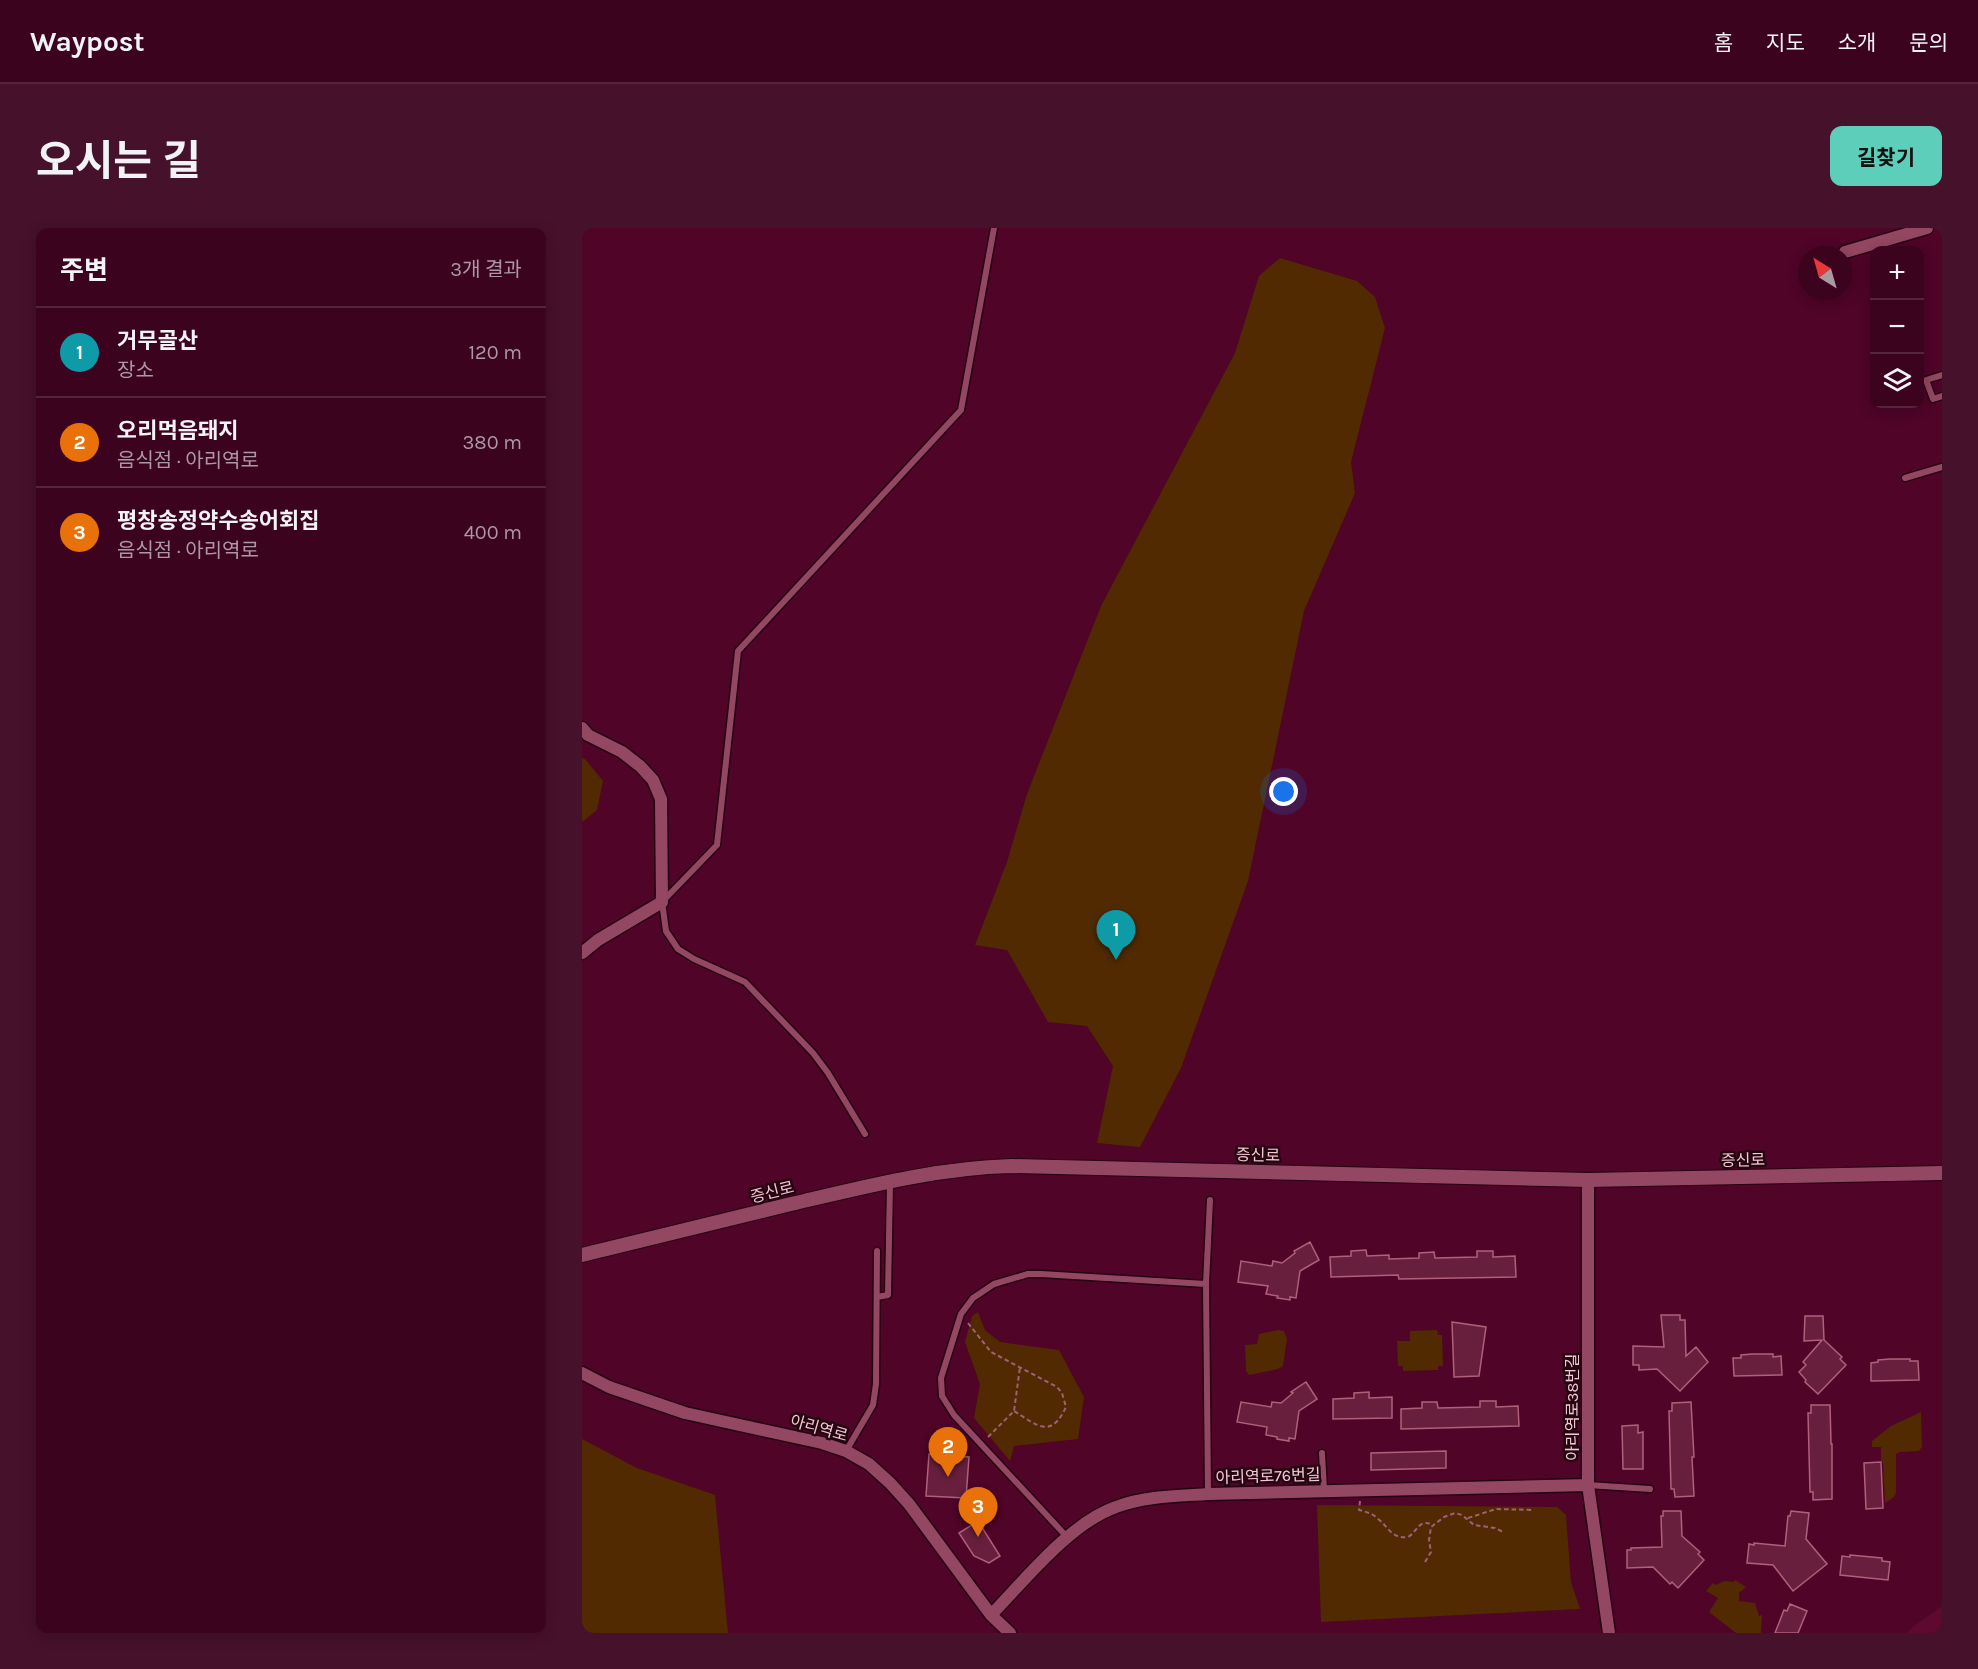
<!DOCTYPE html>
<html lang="ko">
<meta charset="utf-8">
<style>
body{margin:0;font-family:Karla,"Noto Sans KR",sans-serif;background:#46112b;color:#f1f3f6}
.controls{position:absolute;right:18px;top:18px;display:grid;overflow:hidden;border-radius:12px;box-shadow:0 3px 15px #0003}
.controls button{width:54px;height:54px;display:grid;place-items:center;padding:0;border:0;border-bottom:2px solid #54253c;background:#3b031e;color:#f1f3f6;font:30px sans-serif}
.compass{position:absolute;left:1216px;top:18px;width:54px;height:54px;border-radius:50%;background:#3b031e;box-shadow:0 3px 15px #0003;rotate:323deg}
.you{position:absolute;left:702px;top:564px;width:21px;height:21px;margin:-15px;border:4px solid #fff;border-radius:50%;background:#1a73e8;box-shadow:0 0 0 9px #1a73e833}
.badge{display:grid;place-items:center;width:39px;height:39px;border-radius:50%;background:#5dceb9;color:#fff;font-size:20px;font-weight:700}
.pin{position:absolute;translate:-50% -50px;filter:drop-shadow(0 2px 3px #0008)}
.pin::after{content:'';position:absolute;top:32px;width:21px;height:18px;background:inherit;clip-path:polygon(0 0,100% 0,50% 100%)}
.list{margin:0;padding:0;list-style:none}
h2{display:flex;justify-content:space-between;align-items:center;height:78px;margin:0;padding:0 24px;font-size:26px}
h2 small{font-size:20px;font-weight:400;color:#ac98a4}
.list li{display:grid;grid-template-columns:39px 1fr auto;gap:18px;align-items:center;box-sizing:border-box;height:90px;padding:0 24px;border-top:2px solid #54253c}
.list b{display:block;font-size:22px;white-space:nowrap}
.list p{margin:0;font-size:20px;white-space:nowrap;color:#ac98a4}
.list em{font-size:20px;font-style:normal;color:#ac98a4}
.icon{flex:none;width:33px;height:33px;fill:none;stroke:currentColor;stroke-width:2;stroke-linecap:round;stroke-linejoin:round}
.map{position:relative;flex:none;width:1360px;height:1405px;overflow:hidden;border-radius:12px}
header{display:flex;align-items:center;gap:36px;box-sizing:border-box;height:84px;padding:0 30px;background:#3b031e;border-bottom:2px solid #54253c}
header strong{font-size:28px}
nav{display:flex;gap:33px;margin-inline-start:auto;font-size:21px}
.intro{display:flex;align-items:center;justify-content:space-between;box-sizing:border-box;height:144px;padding:0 36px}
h1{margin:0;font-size:42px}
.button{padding:15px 27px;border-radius:12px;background:#5dceb9;color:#111;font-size:21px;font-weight:700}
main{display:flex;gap:36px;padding:0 36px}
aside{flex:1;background:#3b031e;border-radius:12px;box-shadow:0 3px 15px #0003}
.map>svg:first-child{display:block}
.built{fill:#5d0930}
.green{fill:#512a01}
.building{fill:#681f3d;stroke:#b0607b;stroke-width:1.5}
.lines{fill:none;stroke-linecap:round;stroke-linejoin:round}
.service-casing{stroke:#260311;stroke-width:9}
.minor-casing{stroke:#260311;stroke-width:15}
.tertiary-casing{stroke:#260311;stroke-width:16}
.path{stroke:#9e617a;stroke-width:2;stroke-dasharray:4.5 3;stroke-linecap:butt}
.service{stroke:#944762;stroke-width:6}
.minor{stroke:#944762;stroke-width:12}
.tertiary{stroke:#944762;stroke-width:14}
.labels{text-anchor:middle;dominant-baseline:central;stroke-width:5;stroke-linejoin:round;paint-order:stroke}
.street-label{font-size:16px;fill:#f5c7d4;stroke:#240611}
</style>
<header>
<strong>Waypost</strong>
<nav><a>홈</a><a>지도</a><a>소개</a><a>문의</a></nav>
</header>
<div class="intro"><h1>오시는 길</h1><a class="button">길찾기</a></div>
<main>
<aside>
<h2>주변<small>3개 결과</small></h2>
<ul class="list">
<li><span class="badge" style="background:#0f9aa8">1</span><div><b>거무골산</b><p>장소</p></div><em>120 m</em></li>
<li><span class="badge" style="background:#e8710a">2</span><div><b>오리먹음돼지</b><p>음식점 · 아리역로</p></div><em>380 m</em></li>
<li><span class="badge" style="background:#e8710a">3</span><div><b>평창송정약수송어회집</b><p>음식점 · 아리역로</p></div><em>400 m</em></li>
</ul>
</aside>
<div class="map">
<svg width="1360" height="1405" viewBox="0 0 1360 1405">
<rect width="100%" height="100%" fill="#4f0428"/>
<path class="built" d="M1360,1378V1405H1325L1328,1401Z"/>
<path class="green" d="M698,30L775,53L793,69L803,100L769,234L773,265L722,383L666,653L599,840L558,919L515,915L531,838L505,798L466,794L425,722L393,717L425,634L445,566L519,378L653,125L677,48Z
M0,530L3,531L21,553L15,582L0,594Z
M396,1084L403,1102L418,1114L477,1122L502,1169L496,1211L432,1218L428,1233L392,1190L398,1156L383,1114L390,1088Z
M696,1102L702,1103L705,1111L701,1138L696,1141L667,1147L664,1143L663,1117L675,1116L677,1106Z
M855,1102L856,1107H860L861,1138H856V1142L821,1143V1138H816L815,1113H828V1103Z
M1339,1184L1340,1219L1337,1223L1318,1224L1314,1226V1265L1312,1269L1303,1275L1301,1234L1299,1233V1219H1290V1213L1309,1198Z
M0,1211L55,1240L133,1267L146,1405H0Z
M735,1277L975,1279L984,1287L989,1354L998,1381L739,1394Z
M1153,1352L1164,1359L1157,1365V1373L1173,1375L1177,1388L1180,1387L1179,1405H1154L1127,1384L1136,1370L1124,1363L1131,1355L1133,1357L1143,1353L1152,1354Z"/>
<path class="building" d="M728,1014L737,1032L718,1043L714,1070L708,1069V1072L695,1070L696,1068L684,1066L686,1058L656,1054L659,1033L690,1038L691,1033L700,1035L713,1025L712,1023Z
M784,1022L785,1028L807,1027V1031L837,1030V1025L852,1024L853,1030L895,1029V1023H911V1029L933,1028L934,1049L817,1051L816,1047L749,1049L748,1029L769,1028V1023Z
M1079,1087H1098V1092H1103L1104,1128L1114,1119L1126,1134L1098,1163L1075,1141L1057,1142V1137H1051V1118L1082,1119Z
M1223,1088H1241L1242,1112L1260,1129L1258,1131L1264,1137L1236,1166L1223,1154L1224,1152L1217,1144L1224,1137L1221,1134L1240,1112L1222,1113Z
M870,1094L904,1099L897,1148L872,1149Z
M1170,1126H1191V1129L1199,1128L1200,1147L1152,1148L1151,1130H1159V1127Z
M1308,1131H1328V1133H1336L1337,1152L1289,1153V1135L1296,1134V1132Z
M724,1154L735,1171L717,1183L713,1211L707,1210V1213L695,1211V1209L684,1207L685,1199L655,1194L659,1174L689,1179L690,1174L699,1175L711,1165L709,1164Z
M787,1164V1170L810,1169V1190L751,1191V1171L772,1170V1165Z
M898,1173H914V1179L936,1178L937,1198L819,1201V1181L840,1180V1174H855L856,1180L898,1179Z
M1109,1174L1112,1229H1110L1112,1268L1093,1269L1092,1261H1089L1087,1183H1090V1175Z
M1229,1177H1248L1249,1216H1250V1271L1231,1272V1264H1228L1226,1185H1229Z
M1056,1197V1205L1061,1204V1241H1041L1040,1198Z
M864,1223V1240L789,1242V1225Z
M347,1226L387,1229L384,1270L344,1268Z
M1299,1234L1301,1280L1284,1281L1282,1235Z
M1081,1283H1099L1100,1308L1118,1324L1116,1326L1122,1332L1096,1360L1090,1354L1088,1356L1071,1339L1045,1340V1322H1049V1320L1080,1319L1079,1288H1081Z
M1209,1283L1227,1285L1224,1311L1245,1336L1211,1363L1191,1337L1165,1335L1167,1316L1172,1317V1315L1203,1318L1206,1288H1208Z
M396,1293L418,1328L407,1335L392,1328L377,1305Z
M1268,1327L1300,1330V1333L1308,1334L1306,1352L1258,1347L1260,1328L1268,1329Z
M1208,1376L1225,1383L1216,1405H1193L1202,1382L1205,1383Z"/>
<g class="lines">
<defs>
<path id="service" d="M1360,147L1344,152L1351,171L1360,168
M1323,250L1360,239
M283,906L246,845L231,825L163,754L112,731L96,721L84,703L80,674L135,617L156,423L379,182L412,0
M295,1069L306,1067L308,954
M264,1223L291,1177L294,1156L295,1023
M740,1225L742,1262
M1006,1257L1068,1261
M626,1266L624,1056L628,972
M485,1309L372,1187L360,1168L359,1150L379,1086L391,1070L412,1056L446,1046H459L624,1056"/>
<path id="minor" d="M1263,24L1345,0
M0,500L6,507L40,524L58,538L71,552L79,571L80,674L16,712L0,725
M1006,952V1257L1027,1405
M0,1145L27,1159L103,1185L240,1215L264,1223L287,1236L308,1255L327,1276L409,1387L428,1405
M409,1387C443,1352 488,1295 534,1279C563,1268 596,1268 626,1266L1006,1257"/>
<path id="tertiary" d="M0,1027C70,1010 139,993 209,976C282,959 354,940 429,938L1006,952L1360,945"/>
</defs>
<use href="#service" class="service-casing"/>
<use href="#minor" class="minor-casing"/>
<use href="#tertiary" class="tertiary-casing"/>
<path class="path" d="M386,1095L409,1124L475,1159L480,1165L484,1179C469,1211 456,1198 432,1183
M406,1209L432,1183L438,1139
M778,1273L777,1282C784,1284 790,1285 795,1290C807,1299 809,1311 826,1309C836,1303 837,1290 851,1297
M886,1290L914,1281L951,1282
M843,1334L849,1324L847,1312L849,1299L862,1289L873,1285L880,1287L892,1297L913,1300L921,1304"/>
<use href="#service" class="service"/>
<use href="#minor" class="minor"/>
<use href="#tertiary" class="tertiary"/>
</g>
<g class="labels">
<g class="street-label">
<text transform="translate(676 927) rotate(1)">증신로</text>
<text transform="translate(1161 932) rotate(-1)">증신로</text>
<text transform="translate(190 964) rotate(-14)">증신로</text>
<text transform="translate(990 1179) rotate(-90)">아리역로38번길</text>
<text transform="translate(237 1200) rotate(16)">아리역로</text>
<text transform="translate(686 1248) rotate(-2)">아리역로76번길</text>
</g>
</g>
</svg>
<div class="controls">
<button>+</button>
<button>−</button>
<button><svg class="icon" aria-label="layers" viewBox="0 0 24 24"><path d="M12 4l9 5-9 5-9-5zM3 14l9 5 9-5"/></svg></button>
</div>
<svg class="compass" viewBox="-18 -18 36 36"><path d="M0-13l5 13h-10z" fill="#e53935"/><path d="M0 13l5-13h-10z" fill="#ac98a4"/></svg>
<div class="you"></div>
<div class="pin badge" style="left:534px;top:732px;background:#0f9aa8">1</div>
<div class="pin badge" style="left:366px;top:1249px;background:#e8710a">2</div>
<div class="pin badge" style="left:396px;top:1309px;background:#e8710a">3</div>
</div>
</main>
